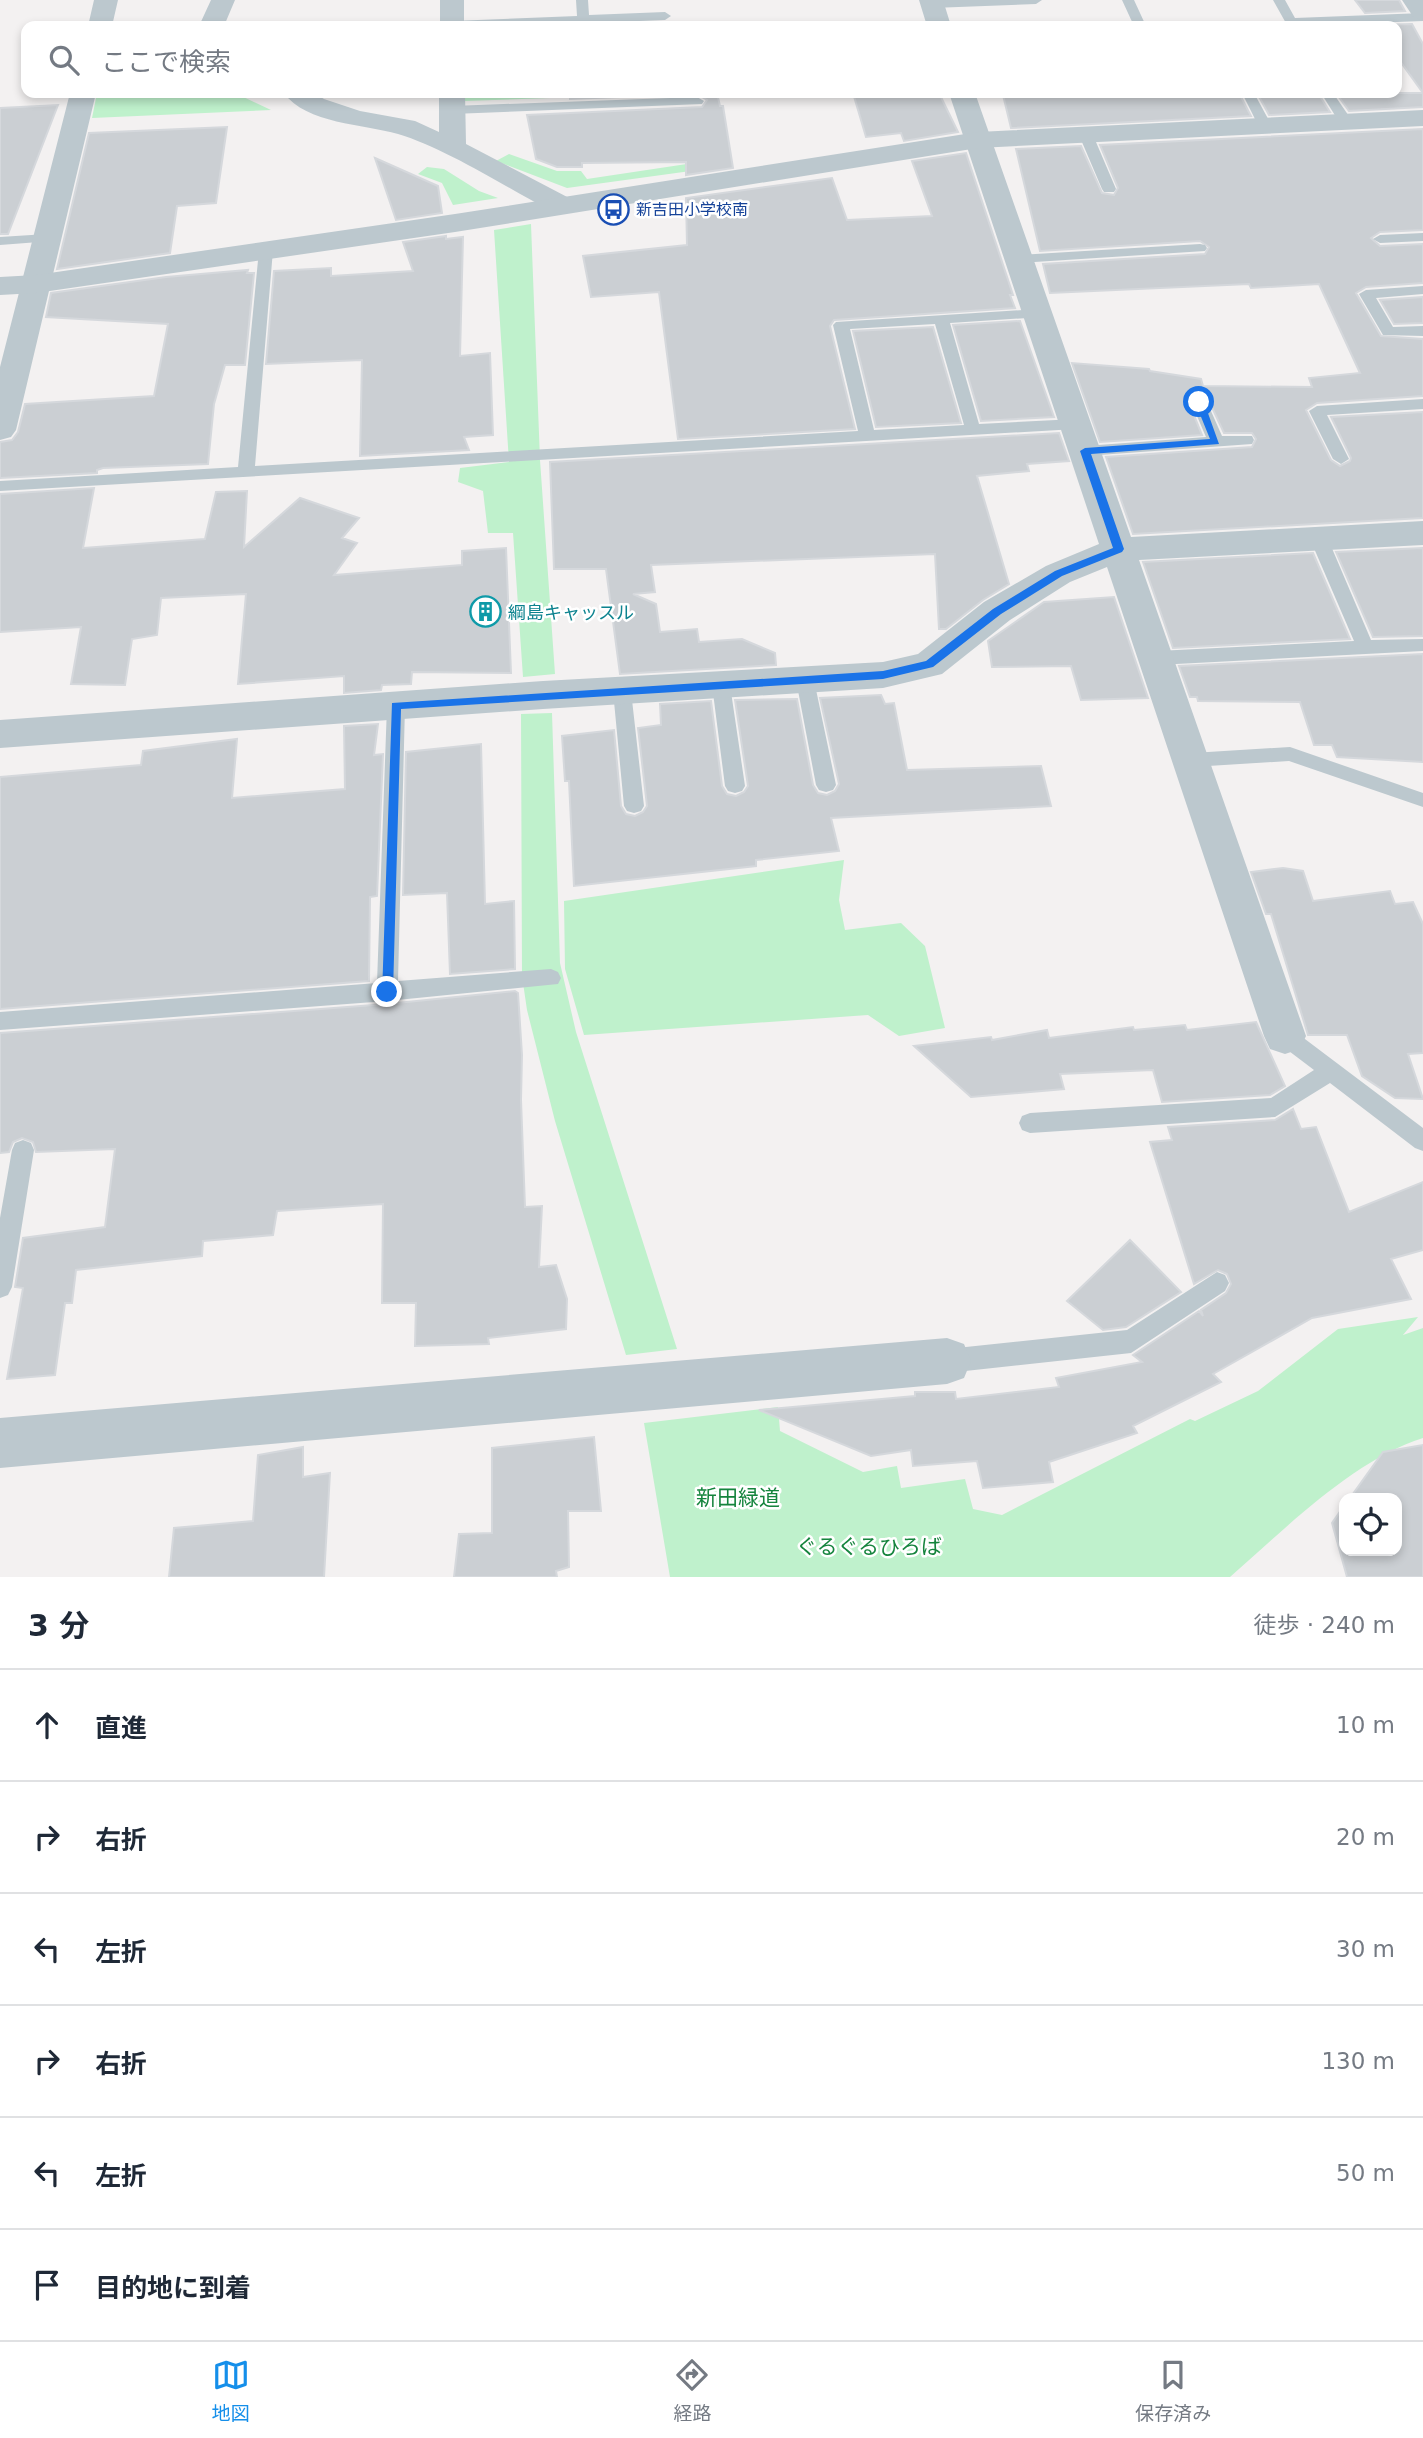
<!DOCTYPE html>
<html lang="ja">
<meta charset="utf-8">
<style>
body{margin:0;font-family:"DejaVu Sans","Noto Sans JP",sans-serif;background:#f2f2f3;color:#1f2937}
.controls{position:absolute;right:21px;bottom:21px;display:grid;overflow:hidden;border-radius:14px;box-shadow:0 4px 10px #0003}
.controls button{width:63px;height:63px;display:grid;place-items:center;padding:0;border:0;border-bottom:2px solid #e0e1e3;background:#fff;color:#1f2937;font:35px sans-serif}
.stop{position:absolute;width:21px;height:21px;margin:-16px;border:5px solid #1a73e8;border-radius:50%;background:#fff}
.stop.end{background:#1a73e8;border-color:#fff;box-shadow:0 2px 7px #0008}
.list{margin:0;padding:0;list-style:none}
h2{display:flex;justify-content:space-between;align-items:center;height:91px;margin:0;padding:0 28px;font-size:30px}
h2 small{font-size:23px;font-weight:400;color:#747a83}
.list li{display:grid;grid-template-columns:46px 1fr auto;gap:21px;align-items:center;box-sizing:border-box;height:112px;padding:0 28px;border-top:2px solid #e0e1e3}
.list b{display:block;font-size:26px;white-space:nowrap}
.list em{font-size:23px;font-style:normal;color:#747a83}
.icon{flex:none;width:38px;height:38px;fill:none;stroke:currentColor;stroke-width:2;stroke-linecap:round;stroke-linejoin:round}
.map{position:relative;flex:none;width:1423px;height:1577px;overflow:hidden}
.search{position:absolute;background:#fff;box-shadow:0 4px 10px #0003;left:21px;right:21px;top:21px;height:77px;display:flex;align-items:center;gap:18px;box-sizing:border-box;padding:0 24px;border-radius:14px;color:#747a83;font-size:26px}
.sheet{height:763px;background:#fff}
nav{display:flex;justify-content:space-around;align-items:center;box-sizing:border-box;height:98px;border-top:2px solid #e0e1e3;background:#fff;font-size:19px;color:#747a83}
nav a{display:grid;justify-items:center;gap:4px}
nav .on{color:#158fea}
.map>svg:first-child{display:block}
.green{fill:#bff1cc}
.building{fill:#cbcfd3;stroke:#d5d8dc;stroke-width:2}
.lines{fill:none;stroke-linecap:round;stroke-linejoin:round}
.service{fill:#bcc8ce;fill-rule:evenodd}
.minor{fill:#bcc8ce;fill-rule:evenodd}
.tertiary{fill:#bcc8ce;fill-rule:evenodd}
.route{fill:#1a73e8}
.labels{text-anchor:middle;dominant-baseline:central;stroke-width:5;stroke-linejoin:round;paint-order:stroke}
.far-transit-label{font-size:16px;fill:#164399;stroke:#fff;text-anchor:start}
.culture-label{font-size:18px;fill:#0d838f;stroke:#fff;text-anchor:start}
.near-park-label{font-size:21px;fill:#15843d;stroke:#fff}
</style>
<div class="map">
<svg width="1423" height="1577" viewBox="0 0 1423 1577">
<rect width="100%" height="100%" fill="#f3f1f1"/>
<path class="green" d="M97,93H235L271,110L92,118Z
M465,93H550V98L464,101Z
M509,154L557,171H581L587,179L720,159L727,166L567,188L496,161Z
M427,167L444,169L479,191L498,198L453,205L442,183L418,174Z
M531,224L540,460L555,674L523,677L513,533H488L483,491L458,482L460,468L509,462L494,230Z
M552,713L560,963L576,1032L677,1349L626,1355L555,1121L527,1010L522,976L521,714Z
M844,860L839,900L845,930L901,923L925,946L945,1028L899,1036L868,1015L584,1035L565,969L564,901Z
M1418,1317L1403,1335L1423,1328V1438C1353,1460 1285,1529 1230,1577H670L644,1423L778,1407L780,1431L863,1472L897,1466L901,1488L965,1479L973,1509L1002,1515L1190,1419L1195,1421L1258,1391L1338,1329Z"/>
<path class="building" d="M1355,0H1399L1405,11L1365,13Z
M1412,24L1423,44V93L1397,57V26L1374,25Z
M570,93H717L720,106H723L733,168L686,175V162L582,163V167H557L536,159L527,115L702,107L707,100L697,94L570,99Z
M853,93H939L958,132L904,141L901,133L866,137Z
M1051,93H1239L1251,116L1011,128L1003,95Z
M1257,93H1318L1330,112L1269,115Z
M1336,93H1423V107L1349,111Z
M58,105L8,234H0V108Z
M227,127L216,203L177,206L170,253L57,269L89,133Z
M1423,129V230L1380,232L1371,238L1380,246L1423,244V283L1366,287L1356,293L1381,336L1423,339V396L1317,403L1306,410L1331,460L1340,466L1350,461L1351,458L1331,417L1423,412V518L1133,534L1106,457L1252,447L1256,439L1252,433H1224L1209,401L1198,395L1189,403L1202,435L1100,442L1072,363L1149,369L1150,371L1201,379L1203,386L1312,387L1309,378L1360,373L1319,284L1251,288L1249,284L1050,293L1043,264L1205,254L1209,247L1200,241L1040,251L1016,149L1081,146L1102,193L1114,195L1118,188L1100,145Z
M966,153L1013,295H1010L1015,308L834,320L830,326L855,429L678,439L659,292L591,297L583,256L687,245L686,198L832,178L847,220L932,216L912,161Z
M375,158L438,186L442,213L396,220Z
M446,236V239L463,237L460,356L490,353L493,435L464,437L469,450L360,456L362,360L266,364L274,271L331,268V276L413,271L403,242Z
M248,270L247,273H254L245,365H225L214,404L208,464L103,468L97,470V473L0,478V442L12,440L18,432L25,404L154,396L168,324L46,317L51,293L166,277Z
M1423,297V323L1394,324L1380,300Z
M1020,321L1054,417L981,421L953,325Z
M933,327L961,423L876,427L853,331Z
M1059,433L1069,461L1027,464L1029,471L977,476L1009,584L983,600L946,629H939L935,554L651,565L655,592L633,594L656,604L660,632L697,629L699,642L742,639L775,653L776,665L620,674L606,569H554L550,462Z
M94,488L83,548L205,539L216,492L247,491L244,547L300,498L359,518L342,538L357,543L334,575L462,565V551L506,548L511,673L412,672L411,684L382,685L381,690L344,693V676L238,684L246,594L161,598L157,635L132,639L125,685L71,684L81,627L0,632V494Z
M1423,548V636L1373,637L1336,552Z
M1313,553L1350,639L1173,648L1143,562Z
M1114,597L1148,698L1081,700L1071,666L992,667L988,641L1044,602Z
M1423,654V762L1337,757L1332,745H1314L1300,702L1198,701L1197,697H1190L1179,666Z
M881,695L885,704L894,703L907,770L1041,766L1051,806L831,818L839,851L756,860V866L574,886L569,781H565L562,736L614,730L621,806L626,814L635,816L643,812L647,806L638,728L661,725L660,704L711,701L722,786L727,794L736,796L744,792L748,786L735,700L797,699L813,785L818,793L827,795L835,791L839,784L820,698Z
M378,724L374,755L383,754L377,896L370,897L369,981L0,1009V777L141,765L143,751L237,739L232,798L345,789L344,726Z
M481,744L485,904L514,901L515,969L450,974L447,893L403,895L406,752Z
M1283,868L1303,871L1313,901L1390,891L1395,904L1413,902L1423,924V1053L1408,1054L1423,1099L1395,1098L1362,1076L1347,1035H1308L1271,914H1266L1251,872Z
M515,991L518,993L522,1055L521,1100L525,1207L542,1206L539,1267L556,1265L567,1299L566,1329L488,1338L489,1344L415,1346L416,1303H382L383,1204L277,1211L273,1235L203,1241L202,1256L76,1270L72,1303H65L55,1375L7,1379L23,1288L15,1287L23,1238L105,1227L115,1149L36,1152L33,1142L22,1138L13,1142L9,1152L0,1153V1033L387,1004Z
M1256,1022L1285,1086L1270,1095L1162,1102L1153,1070L1060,1074L1064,1089L971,1097L914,1046L991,1037L992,1040L1047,1030L1049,1038L1133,1027L1134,1030L1185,1025L1187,1030Z
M1293,1109L1301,1129L1316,1127L1349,1212L1423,1182V1250L1391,1259L1411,1299L1312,1318L1213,1374L1221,1382L1133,1426L1137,1433L1049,1462L1053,1482L983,1488L977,1461L913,1466L911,1450L871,1456L759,1410L915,1396V1392H955L956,1399L1059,1387L1056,1378L1142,1362L1133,1355L1199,1311L1203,1316L1201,1310L1226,1293L1231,1284L1227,1274L1218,1270L1194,1284L1150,1142L1172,1140L1168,1127L1275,1120Z
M1130,1240L1181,1292L1126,1327L1103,1330L1067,1301Z
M594,1437L601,1511H568L569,1567L556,1571L557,1577H454L459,1534L492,1533V1448Z
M1423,1445V1577H1347L1332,1523L1344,1506V1551H1397V1498H1350L1383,1452Z
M303,1447V1477L330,1473L324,1577H169L174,1528L253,1521L258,1455Z"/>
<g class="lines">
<path class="service" d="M576,0H588L589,15L665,12L671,16L665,20L511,26L446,25L452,21L577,16Z
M940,0H1042L1036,4L932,8L926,4Z
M1122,0H1134L1146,26H1134Z
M1273,0H1285L1295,18L1423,13V21L1291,26L1287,25Z
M1242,93H1254L1272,126L1270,129H1260Z
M1321,93H1333L1353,122L1351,125H1341Z
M697,97L704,101L702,104L452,114L445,110L452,106Z
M1086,131L1093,135L1116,189L1114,192H1104L1102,189L1079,135Z
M1423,233V241L1380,243L1373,239L1380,235Z
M47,234L52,235L54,238L52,241L0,245V237Z
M1200,244L1205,245L1207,248L1205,251L1019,263L1012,259L1019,255Z
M266,246L273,250L255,466L858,431L833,325L836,322L1038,309L1043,311L1046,314L1043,317L950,323L979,424L1076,419L1084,424L1076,429L0,491V481L238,467L259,250ZM935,324L964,425L874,430L850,329Z
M1423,286V294L1376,298L1393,327L1423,326V336L1383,335L1359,294L1366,290Z
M1199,397L1207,402L1222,436H1252L1254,440L1252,444L1085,456L1077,451L1085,446L1206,437L1191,402Z
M1423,399V409L1327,415L1349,459L1341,464L1333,459L1309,411L1317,406Z
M1319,533L1328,539L1371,640L1423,639V651L1157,665L1151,663L1148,658L1151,653L1157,651L1354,641L1310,539Z
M805,673L811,675L814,680L836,785L833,790L826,792L819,790L816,785L796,680L799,675Z
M721,678L727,680L730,685L745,786L742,791L735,793L728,791L725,786L712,685L715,680Z
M622,684L629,686L631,691L644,806L641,811L634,813L627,811L624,806L613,691L615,686Z
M396,699L403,701L405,706L398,981L551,969L558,972L561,978L558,984L387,1001L0,1030V1012L377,983L387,706L389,701Z
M1290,747L1423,793V807L1289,761L1192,767L1185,765L1183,760L1185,755L1192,753Z
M1285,1027L1293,1030L1423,1128V1151L1415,1148L1330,1083L1275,1117L1030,1133L1022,1130L1019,1123L1022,1116L1030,1113L1271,1098L1314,1070L1277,1042L1274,1036L1277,1030Z
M23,1140L31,1143L34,1150L12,1287L8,1295L0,1298V1218L12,1150L15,1143Z
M1217,1272L1225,1275L1229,1283L1225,1291L1131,1353L947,1373L938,1369L935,1361L938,1353L947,1349L1127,1330Z"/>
<path class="minor" d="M94,0H118L112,26H88Z
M211,0H235L224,26H199Z
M440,0H464V26H440Z
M919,0H943L951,26H927Z
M1402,0H1423V20L1414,18Z
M70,93H96L16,430L11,437L0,440V367Z
M284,93H314L324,99L360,111L415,121L439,132V93H465L466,144L571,199L575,205L571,211L561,213L551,211C506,187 445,148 398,134C364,124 306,124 284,93Z
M949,93H975L1131,537L1423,521V545L1139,560L1306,1036L1300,1049L1285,1054L1270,1049L1264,1036L1107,567L1070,582L1010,620L942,674L883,688L543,709L0,748V720L543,681L883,662L918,654L984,602L1046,566L1099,544Z"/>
<path class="tertiary" d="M1423,110V126L978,148L455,232L36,293L0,295V277L36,275L455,214L978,132Z
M947,1338L964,1344L971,1361L964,1378L947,1384L0,1468V1418Z"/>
</g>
<path class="route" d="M1199,399L1204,402L1219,444L1091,454L1124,549L1122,552L1062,576L1001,614L933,667L883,679L401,709L393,992L391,995H382L392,703L883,671L926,661L993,609L1055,571L1113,548L1080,451L1085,448L1210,439L1195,402Z"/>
<defs>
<symbol id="bus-ring" viewBox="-11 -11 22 22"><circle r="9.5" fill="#fff" stroke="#1a4fb4" stroke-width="1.5"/><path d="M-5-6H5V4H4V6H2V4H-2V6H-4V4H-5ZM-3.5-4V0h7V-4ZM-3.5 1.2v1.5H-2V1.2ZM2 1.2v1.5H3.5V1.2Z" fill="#1a4fb4"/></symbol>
<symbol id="building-ring" viewBox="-11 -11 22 22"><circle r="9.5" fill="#fff" stroke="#0f9aa8" stroke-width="1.5"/><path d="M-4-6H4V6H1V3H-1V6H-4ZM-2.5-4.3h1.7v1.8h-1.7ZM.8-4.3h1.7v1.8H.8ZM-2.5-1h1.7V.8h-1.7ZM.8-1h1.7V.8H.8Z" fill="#0f9aa8"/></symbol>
</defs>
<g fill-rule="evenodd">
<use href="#bus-ring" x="596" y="192" width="35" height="35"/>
<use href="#building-ring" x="468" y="594" width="35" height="35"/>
</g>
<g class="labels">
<g class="far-transit-label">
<text x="636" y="209">新吉田小学校南</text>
</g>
<g class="culture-label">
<text x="508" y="612">綱島キャッスル</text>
</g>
<g class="near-park-label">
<text x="738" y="1498">新田緑道</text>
<text x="869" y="1547">ぐるぐるひろば</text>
</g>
</g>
</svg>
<div class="controls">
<button><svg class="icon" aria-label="locate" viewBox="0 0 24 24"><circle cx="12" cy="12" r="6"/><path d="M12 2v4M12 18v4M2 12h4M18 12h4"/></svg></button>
</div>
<div class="stop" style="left:1199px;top:402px"></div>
<div class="stop end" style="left:387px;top:992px"></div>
<div class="search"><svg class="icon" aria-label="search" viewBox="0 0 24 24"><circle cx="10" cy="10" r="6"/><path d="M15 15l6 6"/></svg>ここで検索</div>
</div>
<section class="sheet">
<h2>3 分<small>徒歩 · 240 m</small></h2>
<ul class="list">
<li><svg class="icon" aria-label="ahead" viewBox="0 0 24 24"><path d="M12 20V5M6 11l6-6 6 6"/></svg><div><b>直進</b></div><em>10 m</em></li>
<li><svg class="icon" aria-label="right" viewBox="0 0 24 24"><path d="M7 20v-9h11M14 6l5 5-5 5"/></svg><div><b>右折</b></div><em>20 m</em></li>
<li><svg class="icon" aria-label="left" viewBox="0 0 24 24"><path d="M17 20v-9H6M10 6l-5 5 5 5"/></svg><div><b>左折</b></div><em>30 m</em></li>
<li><svg class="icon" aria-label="right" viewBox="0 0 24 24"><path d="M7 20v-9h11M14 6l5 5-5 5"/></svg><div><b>右折</b></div><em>130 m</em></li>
<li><svg class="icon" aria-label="left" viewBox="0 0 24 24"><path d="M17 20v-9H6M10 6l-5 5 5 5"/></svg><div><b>左折</b></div><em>50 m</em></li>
<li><svg class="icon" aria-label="arrive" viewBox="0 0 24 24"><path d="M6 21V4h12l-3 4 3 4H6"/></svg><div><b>目的地に到着</b></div></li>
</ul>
</section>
<nav>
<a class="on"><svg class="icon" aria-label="map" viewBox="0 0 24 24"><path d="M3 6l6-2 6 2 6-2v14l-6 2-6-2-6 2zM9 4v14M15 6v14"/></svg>地図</a>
<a><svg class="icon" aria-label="directions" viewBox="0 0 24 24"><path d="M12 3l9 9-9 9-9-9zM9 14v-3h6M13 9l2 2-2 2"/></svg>経路</a>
<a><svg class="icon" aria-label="saved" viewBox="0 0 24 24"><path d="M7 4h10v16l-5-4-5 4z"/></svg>保存済み</a>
</nav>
